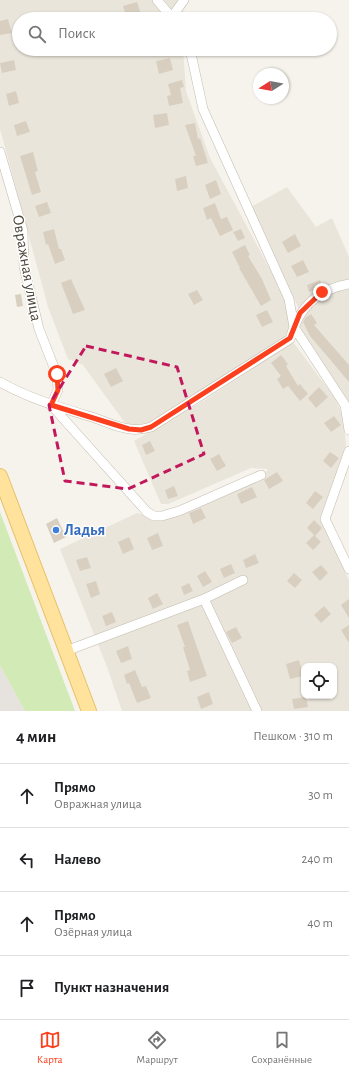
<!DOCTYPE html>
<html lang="ru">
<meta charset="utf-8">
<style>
body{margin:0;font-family:"Alegreya Sans",sans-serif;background:#f2f2f2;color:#202124}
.controls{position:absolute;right:12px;bottom:12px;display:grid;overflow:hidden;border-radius:8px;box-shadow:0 1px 3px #0004}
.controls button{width:36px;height:36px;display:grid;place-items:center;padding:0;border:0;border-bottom:1px solid #e0e0e0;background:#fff;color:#202124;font:20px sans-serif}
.compass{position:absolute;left:253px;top:68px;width:36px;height:36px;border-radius:50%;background:#fff;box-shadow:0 1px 3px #0004;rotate:259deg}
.stop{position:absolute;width:12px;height:12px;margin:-9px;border:3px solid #fc3f1d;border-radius:50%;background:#fff}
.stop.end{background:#fc3f1d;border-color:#fff;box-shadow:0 1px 4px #0008}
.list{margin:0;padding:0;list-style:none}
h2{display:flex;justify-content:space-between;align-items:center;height:52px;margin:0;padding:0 16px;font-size:17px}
h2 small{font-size:13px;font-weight:400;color:#757577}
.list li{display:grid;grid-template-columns:26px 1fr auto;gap:12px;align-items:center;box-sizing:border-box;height:64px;padding:0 16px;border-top:1px solid #e0e0e0}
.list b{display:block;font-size:15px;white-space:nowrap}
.list p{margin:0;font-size:13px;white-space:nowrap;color:#757577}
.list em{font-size:13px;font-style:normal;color:#757577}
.icon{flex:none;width:22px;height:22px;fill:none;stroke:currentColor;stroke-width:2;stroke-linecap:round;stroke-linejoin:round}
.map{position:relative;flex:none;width:349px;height:711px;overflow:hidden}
.search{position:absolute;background:#fff;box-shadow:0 1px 3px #0004;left:12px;right:12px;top:12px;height:44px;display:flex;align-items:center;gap:10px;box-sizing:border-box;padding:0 14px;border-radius:22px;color:#757577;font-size:15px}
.sheet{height:308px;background:#fff}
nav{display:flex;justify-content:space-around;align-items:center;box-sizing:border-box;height:56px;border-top:1px solid #e0e0e0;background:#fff;font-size:11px;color:#757577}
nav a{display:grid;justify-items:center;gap:2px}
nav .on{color:#fc3f1d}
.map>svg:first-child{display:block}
.residential{fill:#eae5da;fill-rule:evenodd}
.industrial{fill:#e6e2dd}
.green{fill:#d2eab5}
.building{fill:#d8cfc1}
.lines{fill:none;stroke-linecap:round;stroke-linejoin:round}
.street-casing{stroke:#c2bbae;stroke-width:10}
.primary-casing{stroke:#e6c16a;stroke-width:16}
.street{stroke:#fff;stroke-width:9}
.primary{stroke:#ffe39c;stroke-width:14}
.route{stroke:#fc3f1d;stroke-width:5}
.marked{fill:none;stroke:#c2185b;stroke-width:3;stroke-dasharray:8 5;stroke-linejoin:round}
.shop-dot{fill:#3f7fe0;stroke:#fff;stroke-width:1.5}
.labels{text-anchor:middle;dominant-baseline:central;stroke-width:3;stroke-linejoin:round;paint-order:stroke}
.street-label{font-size:16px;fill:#4b4439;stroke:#fff}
.shop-label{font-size:16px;font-weight:bold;fill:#366cbe;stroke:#fff;text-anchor:start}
</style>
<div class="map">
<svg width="349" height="711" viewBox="0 0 349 711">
<rect width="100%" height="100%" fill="#f6f3ec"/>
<path class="residential" d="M0,0H153L168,19H19V49H183L186,91L210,158L286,299L291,327L287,336L153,422L139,426L125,423L83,365L68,359L48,307L0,129Z
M164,0H179L172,10Z
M287,187L316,227L332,218L349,257V279L340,283L299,309L251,207Z
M349,288V404L298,325L301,317L321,296Z
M293,342L335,398L343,416L346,445L320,518L349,580V711H122L107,667L60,549L137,513L161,520L212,502L260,480L268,469L251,468L168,504H161L134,441L205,400ZM304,666H334V696H304Z"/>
<path class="industrial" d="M0,665L25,711H0Z"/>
<path class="green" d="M0,512L75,711H25L0,665Z"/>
<path class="building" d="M137,2L141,14L127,19L123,6Z
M8,19L12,33L0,35V21Z
M170,58L173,70L159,74L156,61Z
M14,60L16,70L2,73L0,63Z
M182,80L184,87L180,88L183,103L169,106L167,96L171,95L168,84Z
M16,91L19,103L9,106L6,94Z
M167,113L169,125L155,128L153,115Z
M26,121L30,132L17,136L14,125Z
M195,123L198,139L200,138L208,163L196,166L193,156H196L185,125Z
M33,152L38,171L35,172L41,192L32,195L20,156Z
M186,176L188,188L177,191L175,179Z
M216,180L221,194L210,199L205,185Z
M47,202L51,213L39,217L35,206Z
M215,203L221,219L227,217L233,230L220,236L211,218L207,220L203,208Z
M54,229L59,249H61L65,260L55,264L48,244L46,245L43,232Z
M241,229L245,238L238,241L233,232Z
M295,234L301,246L288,253L282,242Z
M245,245L250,255L248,256L262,279L271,300L261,306L239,268H240L232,252Z
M303,260L309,272L297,277L291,266Z
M71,279L85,310L73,314L61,283Z
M320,280L322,287L309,292L307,285Z
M197,290L203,300L194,305L188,294Z
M21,294L23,306L17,307L15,295Z
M267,310L273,322L262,327L256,315Z
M311,314L317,323L314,325L349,365V382L310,336L303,322L306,317Z
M281,355L288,364L286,366L298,386L300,384L308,394L300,401L288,386L283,389L277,379L281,376L271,363Z
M116,368L123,381L111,387L104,374Z
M319,387L328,397L316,408L308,398Z
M334,416L341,425L331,432L324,423Z
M150,441L155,451L146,455L142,445Z
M330,452L339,458L331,468L323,461Z
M219,454L226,466L217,471L210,459Z
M277,472L283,481L269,489L264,480Z
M174,486L178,496L168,499L165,490Z
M252,487L257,497L241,504L237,494Z
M315,491L323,497L313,509L306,503Z
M201,508L206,518L193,524L189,513Z
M57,518L66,537L54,543L46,524Z
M314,520L322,528L315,536L307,528Z
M158,533L163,546L152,550L147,538Z
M314,535L321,542L313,550L306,543Z
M129,537L134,549L123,554L118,542Z
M255,554L259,563L246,568L243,560Z
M87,557L91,568L80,571L76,560Z
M231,564L235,573L224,578L220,569Z
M321,565L328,573L320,581L312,572Z
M205,571L212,582L203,587L197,576Z
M294,573L302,580L295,588L287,581Z
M96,581L100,594L91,598L86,584Z
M189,583L193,591L184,595L181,587Z
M157,593L163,604L153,609L148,598Z
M349,599V618L341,605Z
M324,606L331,614L321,623L314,615Z
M112,612L116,622L106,626L102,616Z
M188,621L207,676L190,682L187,671L190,670L183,647H185L177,625Z
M349,625V643L341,630Z
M236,627L242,638L232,643L226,632Z
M128,646L132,659L121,663L116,651Z
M299,660L303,676L290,679L286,664Z
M135,670L142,687L146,686L151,698L137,703L129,683L127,684L124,675Z
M209,692L213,704L201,709L197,697Z
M306,697L308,707L294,709L292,699Z"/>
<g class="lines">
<defs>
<path id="street" d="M157,0L173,19
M172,17L184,0
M0,152L23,231L24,267L39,329L57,375L58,390L51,405
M349,284C322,289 304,302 294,327L345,405L349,430
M0,382C30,399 62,408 95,418C106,422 118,428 130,429C137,430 144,429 151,427L290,339L294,327L289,299L203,109L190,49
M52,406L147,512L154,516H162L179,511L261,475
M349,451L325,519L349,569
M204,599L257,711
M66,651L204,599L243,580"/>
<path id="primary" d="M0,476L89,711"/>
</defs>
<use href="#street" class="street-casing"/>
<use href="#primary" class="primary-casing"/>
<use href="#street" class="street"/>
<use href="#primary" class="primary"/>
</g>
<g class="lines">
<path class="route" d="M57,374L58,390L51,405L129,429L141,430L151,427L290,338L300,313L322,292"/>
</g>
<path class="marked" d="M86,346L177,367L204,454L128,489L65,481L49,405Z"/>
<circle class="shop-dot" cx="56" cy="530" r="4"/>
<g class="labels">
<g class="street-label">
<text transform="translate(27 268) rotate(80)">Овражная улица</text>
</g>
<g class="shop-label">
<text x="64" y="530">Ладья</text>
</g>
</g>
</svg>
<div class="controls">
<button><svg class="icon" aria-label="locate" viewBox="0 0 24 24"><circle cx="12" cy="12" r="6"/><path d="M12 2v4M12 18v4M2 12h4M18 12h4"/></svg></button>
</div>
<svg class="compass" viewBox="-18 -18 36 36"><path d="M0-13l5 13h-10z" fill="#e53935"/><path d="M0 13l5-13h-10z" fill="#757577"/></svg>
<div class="stop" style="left:57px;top:374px"></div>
<div class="stop end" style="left:322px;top:292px"></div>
<div class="search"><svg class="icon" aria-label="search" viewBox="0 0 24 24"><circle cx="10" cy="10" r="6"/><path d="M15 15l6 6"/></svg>Поиск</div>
</div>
<section class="sheet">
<h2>4 мин<small>Пешком · 310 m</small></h2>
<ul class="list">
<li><svg class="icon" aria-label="ahead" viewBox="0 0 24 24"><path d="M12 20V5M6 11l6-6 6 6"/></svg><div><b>Прямо</b><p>Овражная улица</p></div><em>30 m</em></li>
<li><svg class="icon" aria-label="left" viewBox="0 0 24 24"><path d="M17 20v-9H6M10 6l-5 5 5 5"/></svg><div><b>Налево</b></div><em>240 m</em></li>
<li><svg class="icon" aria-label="ahead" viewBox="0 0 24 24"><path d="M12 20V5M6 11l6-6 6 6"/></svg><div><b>Прямо</b><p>Озёрная улица</p></div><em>40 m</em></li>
<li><svg class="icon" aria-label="arrive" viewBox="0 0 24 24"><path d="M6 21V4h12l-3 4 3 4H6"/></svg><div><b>Пункт назначения</b></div></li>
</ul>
</section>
<nav>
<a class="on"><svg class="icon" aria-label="map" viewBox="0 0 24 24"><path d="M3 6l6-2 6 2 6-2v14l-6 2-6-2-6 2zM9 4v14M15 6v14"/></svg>Карта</a>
<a><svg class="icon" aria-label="directions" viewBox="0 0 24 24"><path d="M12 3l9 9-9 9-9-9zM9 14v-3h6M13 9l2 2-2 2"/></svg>Маршрут</a>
<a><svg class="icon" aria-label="saved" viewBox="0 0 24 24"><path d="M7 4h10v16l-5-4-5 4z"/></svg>Сохранённые</a>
</nav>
